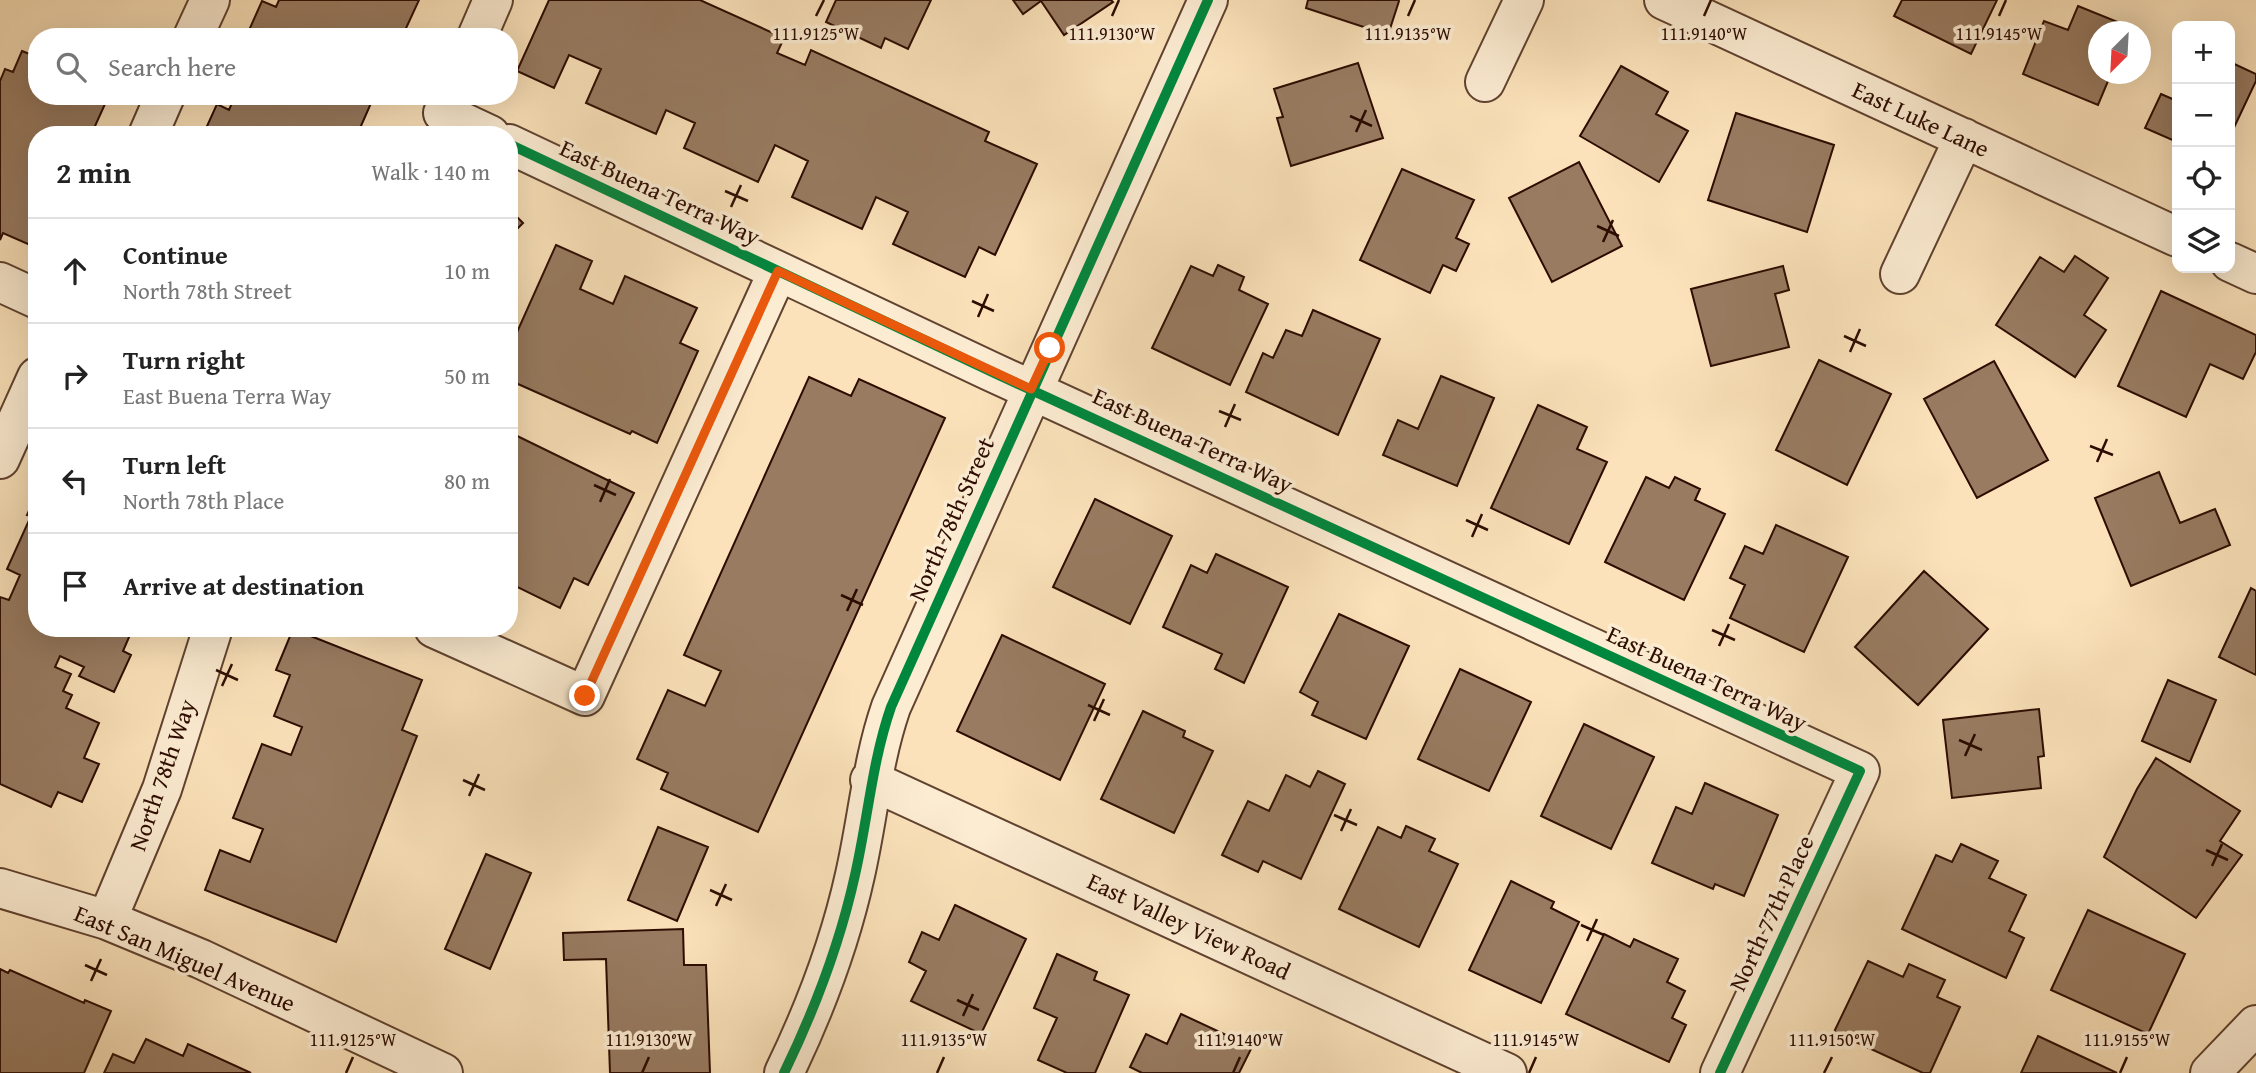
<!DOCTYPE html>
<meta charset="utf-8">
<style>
body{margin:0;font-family:"Gentium Book Plus",serif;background:#f2f2f2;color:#222}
.controls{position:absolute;right:21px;top:21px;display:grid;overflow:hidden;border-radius:14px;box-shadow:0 7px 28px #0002}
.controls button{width:63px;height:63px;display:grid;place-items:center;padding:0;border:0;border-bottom:2px solid #e0e0e0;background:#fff;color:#222;font:35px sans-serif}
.compass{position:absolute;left:2088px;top:21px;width:63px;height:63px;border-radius:50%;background:#fff;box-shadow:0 7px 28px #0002;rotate:204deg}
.stop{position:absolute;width:21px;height:21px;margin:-16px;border:5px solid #ea580c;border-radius:50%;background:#fff}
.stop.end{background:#ea580c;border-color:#fff;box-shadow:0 2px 7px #0008}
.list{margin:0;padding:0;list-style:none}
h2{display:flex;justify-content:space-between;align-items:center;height:91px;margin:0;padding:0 28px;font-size:30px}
h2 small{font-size:23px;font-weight:400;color:#767676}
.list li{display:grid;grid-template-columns:46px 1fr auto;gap:21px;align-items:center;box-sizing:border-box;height:105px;padding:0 28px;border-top:2px solid #e0e0e0}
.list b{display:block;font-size:26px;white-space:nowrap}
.list p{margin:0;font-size:23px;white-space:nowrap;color:#767676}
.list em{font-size:23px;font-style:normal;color:#767676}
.icon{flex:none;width:38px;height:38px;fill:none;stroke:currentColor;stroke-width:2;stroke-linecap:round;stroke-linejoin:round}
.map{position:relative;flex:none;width:2256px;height:1073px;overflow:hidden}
.search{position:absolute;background:#fff;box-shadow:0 7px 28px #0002;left:28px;top:28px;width:490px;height:77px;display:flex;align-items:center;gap:18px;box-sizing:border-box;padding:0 24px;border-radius:28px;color:#767676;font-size:26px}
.panel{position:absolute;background:#fff;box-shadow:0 7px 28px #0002;left:28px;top:126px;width:490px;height:511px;border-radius:28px}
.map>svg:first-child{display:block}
.building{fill:#987b61;stroke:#2d0c01;stroke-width:2}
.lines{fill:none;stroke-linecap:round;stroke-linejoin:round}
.minor-casing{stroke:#60422f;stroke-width:42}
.minor{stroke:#fcecd2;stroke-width:38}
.cycleway-casing{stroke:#fcecd2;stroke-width:15}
.cycleway{stroke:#00873e;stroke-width:10}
.route{stroke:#ea580c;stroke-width:9}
.ticks{fill:none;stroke:#2d0c01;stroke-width:2.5}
.labels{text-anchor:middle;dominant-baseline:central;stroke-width:7;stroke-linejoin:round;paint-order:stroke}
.street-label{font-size:24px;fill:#2d0c01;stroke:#fcecd2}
.ticks-label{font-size:18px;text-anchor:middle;fill:#2d0c01;stroke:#fcecd2;stroke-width:7;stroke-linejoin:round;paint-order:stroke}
</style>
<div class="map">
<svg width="2256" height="1073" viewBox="0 0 2256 1073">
<rect width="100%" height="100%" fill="#fbe2ba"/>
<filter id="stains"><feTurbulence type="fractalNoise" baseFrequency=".00286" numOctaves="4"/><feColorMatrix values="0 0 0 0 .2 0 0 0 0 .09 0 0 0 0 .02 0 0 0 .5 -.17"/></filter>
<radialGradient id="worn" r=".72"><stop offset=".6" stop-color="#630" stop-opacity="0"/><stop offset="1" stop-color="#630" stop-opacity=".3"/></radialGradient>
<path class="building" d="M279,0H419L402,37H246L262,1L276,7Z
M549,0H700L784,38L777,53L805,65L811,50L989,132L985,141L1037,164L995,255L979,247L965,277L893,244L908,212L876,197L862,229L792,197L808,161L775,145L758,182L684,148L695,123L666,110L656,134L586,103L601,69L569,55L554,88L517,71Z
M836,0H931L908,49L885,38L881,48L826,22Z
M1013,0H1111L1113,2L1064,35L1041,1L1023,14Z
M1308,0H1398L1399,1L1388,35L1306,8Z
M1902,0H1997L1971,54L1894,16Z
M2078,6L2130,27L2128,32H2098V74H2111L2098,105L2023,74L2044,21L2068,30Z
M22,51L37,57V96H86L105,104L91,135H37V157L31,170L37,172V248L3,233L0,240V81L5,69L13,72Z
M2230,62L2256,74V81L2230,136Z
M1358,63L1383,138L1291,166L1277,118L1283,117L1274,89Z
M1621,66L1668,92L1656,114L1688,131L1659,182L1580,136Z
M2161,94L2177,101V142L2145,128Z
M235,96H362L372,101L357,135H203L217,104L229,110Z
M1736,113L1834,145L1807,232L1708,200Z
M1579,162L1622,246L1552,282L1509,198Z
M1402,169L1474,200L1456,238L1469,244L1456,271L1443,265L1430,293L1360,260Z
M509,209L523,223L509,237Z
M556,245L592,261L580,289L613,304L625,276L697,308L680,343L698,351L657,443L632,431L630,434L509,380V350Z
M2075,256L2108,278L2084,315L2106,330L2075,377L1996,325L2040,257L2064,272Z
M1218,265L1244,277L1239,290L1268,304L1230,385L1152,348L1191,266L1213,276Z
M1783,266L1789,290L1775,294L1789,347L1711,366L1691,289Z
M2161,291L2256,335V352L2243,379L2210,364L2186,417L2118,386Z
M1313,310L1380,339L1338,435L1246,392L1263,353L1273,358L1286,330L1302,336Z
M1819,360L1891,394L1847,485L1776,450Z
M1994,361L2048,460L1977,498L1924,399Z
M1441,376L1494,398L1457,486L1383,455L1398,420L1418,429Z
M809,377L851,396L859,379L945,418L758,832L661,789L668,773L637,759L668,690L705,706L721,671L684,655Z
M1538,405L1587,427L1577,449L1607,462L1569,544L1491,508Z
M509,432L634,493L588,585L574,578L560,608L509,583Z
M2159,472L2180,523L2215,509L2230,545L2131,586L2095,498Z
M1646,477L1669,488L1675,477L1700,489L1695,500L1725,514L1684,600L1605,562Z
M37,493V628H133L123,651L131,655L114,692L79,676L84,667L60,656L55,667L71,674L63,691L72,695L66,708L99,723L84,758L99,764L82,802L58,792L51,807L0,784V597L9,600L20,575L7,569L31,516L27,515Z
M1095,499L1172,536L1130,624L1053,587Z
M1776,525L1848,557L1804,652L1730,618L1745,585L1730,578L1745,546L1763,554Z
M1216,554L1288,587L1244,683L1215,669L1222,654L1163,627L1191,565L1207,573Z
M1924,571L1988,629L1918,705L1855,647Z
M2251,588L2256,591V675L2219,657Z
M1339,614L1409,646L1366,739L1312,715L1318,702L1300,692Z
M293,629L422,680L402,730L417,736L336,942L205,890L220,850L250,862L263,829L233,818L262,744L291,755L302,727L274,716L290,675L276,670Z
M1002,635L1105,684L1060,780L957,731Z
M1460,669L1531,702L1489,791L1418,759Z
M2168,680L2216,700L2190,762L2142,741Z
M2039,709L2044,756L2038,757L2041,788L1952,798L1943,720Z
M1143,711L1185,731L1183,737L1213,751L1174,833L1101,799Z
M1584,724L1654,757L1611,849L1541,816Z
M2156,758L2240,811L2220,841L2242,855L2196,918L2104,857L2137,789Z
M1318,771L1345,784L1301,879L1263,861L1258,872L1222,855L1248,801L1269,811L1286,775L1310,787Z
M1705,783L1778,815L1744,896L1715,884L1713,889L1652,863L1676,807L1692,814Z
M1406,826L1435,839L1429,851L1458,864L1419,947L1339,909L1378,827L1401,838Z
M658,827L708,847L677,921L628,900Z
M1961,844L1998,861L1989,878L2026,895L2009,931L2024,938L2006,978L1902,929L1936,855L1952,862Z
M486,854L531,873L490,969L445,949Z
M1511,881L1554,902L1551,908L1579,922L1541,1003L1469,970Z
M955,905L1026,939L981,1034L911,1001L926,971L909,962L922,932L939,940Z
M2088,910L2185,954L2148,1034L2051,990Z
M683,929L684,965H706L710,1073H610L606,959L564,960L563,933Z
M1604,934L1630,947L1634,939L1678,959L1667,982L1685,991L1672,1018L1686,1025L1669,1062L1566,1014Z
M1057,954L1097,972L1094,980L1129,995L1095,1073H1067L1038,1060L1057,1018L1034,1008Z
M1868,961L1903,977L1909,964L1945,980L1937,997L1960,1007L1930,1073H1923L1834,1032Z
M0,969L8,973L10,970L84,1003L85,1000L111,1011L84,1073H0Z
M1181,1014L1252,1047L1239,1073H1142L1130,1067L1146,1034L1167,1044Z
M2038,1036L2117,1073H2021Z
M146,1039L183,1056L188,1044L251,1073H104L113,1054L134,1063Z"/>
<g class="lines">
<defs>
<path id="minor" d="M1664,0L2177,237
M193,37L210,0
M477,37L493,0
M1485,82L1524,0
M443,113L490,135
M148,135L165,96
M509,144L990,371L1860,771L1720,1073
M2230,262L2256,274
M1900,274L1964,138
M0,282L37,299
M0,459L37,377
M434,628L585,696L778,271
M870,780L1507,1073
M0,888L107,920L201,959L443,1073
M107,920L162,789L213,628
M784,1073C814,1011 840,943 855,875C868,818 872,762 891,707L1208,0
M2210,1073L2256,1025"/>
</defs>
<use href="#minor" class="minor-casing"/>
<use href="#minor" class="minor"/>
<defs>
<path id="cycleway" d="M509,144L990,371L1860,771L1720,1073
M784,1073C814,1011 840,943 855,875C868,818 872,762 891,707L1208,0"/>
</defs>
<use href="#cycleway" class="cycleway-casing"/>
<use href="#cycleway" class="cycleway"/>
</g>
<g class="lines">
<path class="route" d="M585,696L778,271L1031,389L1050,348"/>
</g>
<path class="ticks" d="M816,16L824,0M1112,16L1119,0M1408,16L1415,0M1704,16L1711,0M1999,16L2006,0M1350,116L1372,126M1356,132L1366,110M725,191L748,201M731,207L741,185M1597,226L1619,236M1603,242L1613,220M972,301L994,311M978,317L988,294M1844,336L1866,346M1850,352L1860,329M1219,411L1241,420M1225,427L1235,404M2090,446L2113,455M2097,462L2107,439M594,485L616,495M600,502L610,479M1466,520L1488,530M1472,537L1482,514M841,595L863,605M847,611L857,589M1712,630L1735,640M1719,646L1729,624M216,670L238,680M222,686L232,664M1088,705L1110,715M1094,721L1104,699M1959,740L1982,750M1965,756L1975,734M463,780L485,790M469,796L479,774M1334,815L1357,825M1341,831L1351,809M2206,850L2228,860M2212,866L2222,844M710,890L732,900M716,906L726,884M1581,925L1604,935M1587,941L1597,919M85,965L107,975M91,981L101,959M957,1000L979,1010M963,1016L973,994M346,1073L353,1057M642,1073L649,1057M937,1073L944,1057M1233,1073L1240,1057M1529,1073L1536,1057M1824,1073L1832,1057M2120,1073L2127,1057"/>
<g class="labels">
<g class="street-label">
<text transform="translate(1921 119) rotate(25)">East Luke Lane</text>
<text transform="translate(660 192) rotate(25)">East Buena Terra Way</text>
<text transform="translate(1193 440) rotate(25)">East Buena Terra Way</text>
<text transform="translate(951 519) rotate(-66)">North 78th Street</text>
<text transform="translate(1707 678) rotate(25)">East Buena Terra Way</text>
<text transform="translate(162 775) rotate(-71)">North 78th Way</text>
<text transform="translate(1771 913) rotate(-65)">North 77th Place</text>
<text transform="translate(1189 926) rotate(25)">East Valley View Road</text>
<text transform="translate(185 958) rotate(23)">East San Miguel Avenue</text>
</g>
</g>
<g class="ticks-label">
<text x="816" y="40">111.9125°W</text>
<text x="1112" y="40">111.9130°W</text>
<text x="1408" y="40">111.9135°W</text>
<text x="1704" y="40">111.9140°W</text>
<text x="1999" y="40">111.9145°W</text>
<text x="353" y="1046">111.9125°W</text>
<text x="649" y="1046">111.9130°W</text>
<text x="944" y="1046">111.9135°W</text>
<text x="1240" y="1046">111.9140°W</text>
<text x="1536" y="1046">111.9145°W</text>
<text x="1832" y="1046">111.9150°W</text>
<text x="2127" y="1046">111.9155°W</text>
</g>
<rect width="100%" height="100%" filter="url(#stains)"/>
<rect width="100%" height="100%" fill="url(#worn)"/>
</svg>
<div class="controls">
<button>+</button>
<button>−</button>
<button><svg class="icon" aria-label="locate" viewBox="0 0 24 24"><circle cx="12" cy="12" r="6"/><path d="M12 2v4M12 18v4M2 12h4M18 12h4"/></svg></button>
<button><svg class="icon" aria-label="layers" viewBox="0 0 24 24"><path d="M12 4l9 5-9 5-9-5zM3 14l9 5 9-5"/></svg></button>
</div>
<svg class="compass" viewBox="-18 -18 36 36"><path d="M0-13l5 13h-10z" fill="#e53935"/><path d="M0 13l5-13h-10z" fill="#767676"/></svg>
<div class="stop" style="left:1050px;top:348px"></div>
<div class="stop end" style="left:585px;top:696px"></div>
<div class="search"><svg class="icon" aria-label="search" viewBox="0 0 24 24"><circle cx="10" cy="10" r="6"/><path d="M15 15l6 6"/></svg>Search here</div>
<section class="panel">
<h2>2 min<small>Walk · 140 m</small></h2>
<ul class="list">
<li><svg class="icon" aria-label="ahead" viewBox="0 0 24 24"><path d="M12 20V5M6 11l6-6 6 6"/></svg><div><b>Continue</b><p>North 78th Street</p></div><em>10 m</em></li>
<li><svg class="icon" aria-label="right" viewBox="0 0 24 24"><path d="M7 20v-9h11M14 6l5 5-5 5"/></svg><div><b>Turn right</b><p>East Buena Terra Way</p></div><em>50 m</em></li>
<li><svg class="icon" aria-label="left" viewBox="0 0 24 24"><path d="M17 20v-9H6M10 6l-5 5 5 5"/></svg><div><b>Turn left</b><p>North 78th Place</p></div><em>80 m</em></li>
<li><svg class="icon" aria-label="arrive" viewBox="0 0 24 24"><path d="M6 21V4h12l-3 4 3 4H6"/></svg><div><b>Arrive at destination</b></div></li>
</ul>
</section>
</div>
